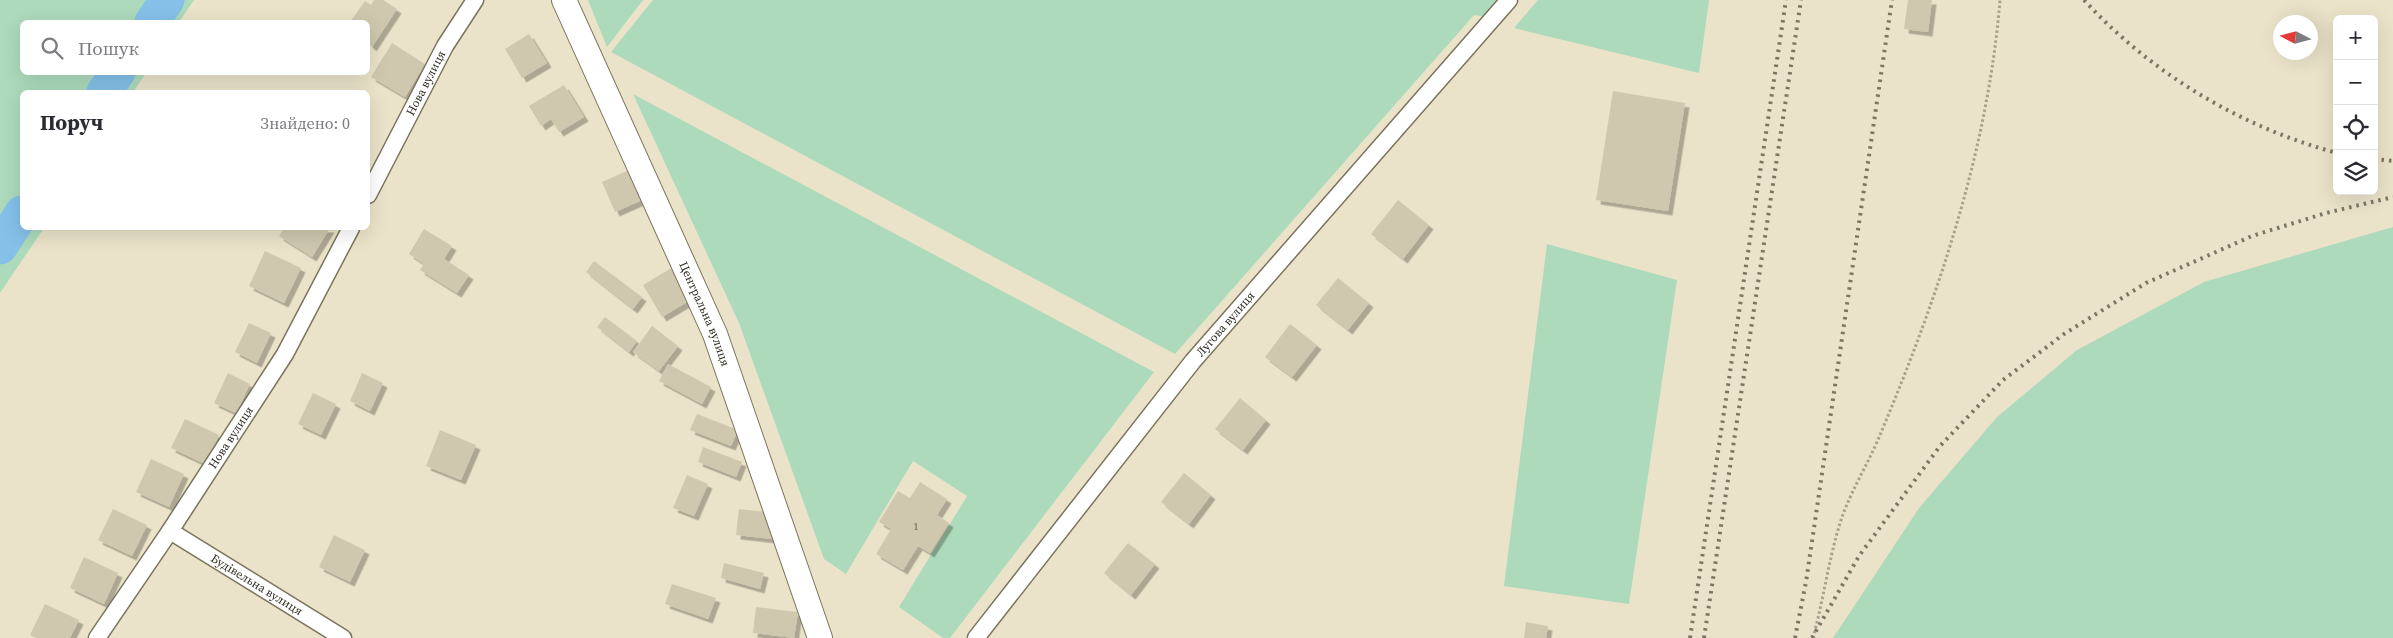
<!DOCTYPE html>
<html lang="uk">
<meta charset="utf-8">
<style>
body{margin:0;font-family:"Source Serif 4",serif;background:#f2f2f3;color:#2b2b33}
.controls{position:absolute;right:15px;top:15px;display:grid;overflow:hidden;border-radius:8px;box-shadow:0 5px 20px #0002}
.controls button{width:45px;height:45px;display:grid;place-items:center;padding:0;border:0;border-bottom:1px solid #e1e1e2;background:#fff;color:#2b2b33;font:25px sans-serif}
.compass{position:absolute;left:2273px;top:15px;width:45px;height:45px;border-radius:50%;background:#fff;box-shadow:0 5px 20px #0002;rotate:276deg}
.list{margin:0;padding:0;list-style:none}
h2{display:flex;justify-content:space-between;align-items:center;height:65px;margin:0;padding:0 20px;font-size:21px}
h2 small{font-size:16px;font-weight:400;color:#7c7c81}
.icon{flex:none;width:28px;height:28px;fill:none;stroke:currentColor;stroke-width:2;stroke-linecap:round;stroke-linejoin:round}
.map{position:relative;flex:none;width:2393px;height:638px;overflow:hidden}
.search{position:absolute;background:#fff;box-shadow:0 5px 20px #0002;left:20px;top:20px;width:350px;height:55px;display:flex;align-items:center;gap:12px;box-sizing:border-box;padding:0 18px;border-radius:8px;color:#7c7c81;font-size:19px}
.panel{position:absolute;background:#fff;box-shadow:0 5px 20px #0002;left:20px;top:90px;width:350px;height:140px;border-radius:8px}
.map>svg:first-child{display:block}
.green{fill:#acdabb}
.lines{fill:none;stroke-linecap:round;stroke-linejoin:round}
.river{stroke:#84c0e8;stroke-width:35}
.building{fill:#cfc8af;filter:url(#shadow)}
.street-casing{stroke:#7b745d;stroke-width:19}
.secondary-casing{stroke:#7b745d;stroke-width:26}
.path{stroke:#a6a08c;stroke-width:3;stroke-dasharray:2.5 2.5;stroke-linecap:butt}
.street{stroke:#fff;stroke-width:16}
.secondary{stroke:#fff;stroke-width:24}
.rail{stroke:#7a7665;stroke-width:4;stroke-dasharray:2.5 5;stroke-linecap:butt}
.labels{text-anchor:middle;dominant-baseline:central;stroke-width:4.5;stroke-linejoin:round;paint-order:stroke}
.number-label{font-size:10px;fill:#575345}
.street-label{font-size:12px;fill:#2f2c22;stroke:#fff}
</style>
<div class="map">
<svg width="2393" height="638" viewBox="0 0 2393 638">
<defs>
<filter id="shadow"><feDropShadow dx="4.5" dy="4.5" stdDeviation="0" flood-color="#0004"/></filter>
</defs>
<rect width="100%" height="100%" fill="#eae3c9"/>
<path class="green" d="M0,0H194L179,22H22V72L146,73L133,92H22V228H44L0,293Z
M588,0H643L607,47Z
M653,0H1500L1486,17L1474,15L1175,354L611,52Z
M1538,0H1709L1699,73L1514,28Z
M633,94L1154,372L950,638H943L899,607L967,496L913,461L846,574L824,559L739,323Z
M2393,227V638H1833L1919,508L1997,417L2077,350L2204,282Z
M1547,244L1677,280L1629,604L1504,586Z"/>
<g class="lines">
<path class="river" d="M152,22L167,0
M104,92L118,72
M0,247L22,213"/>
</g>
<path class="building" d="M374,0H383L397,9L372,47L368,43V22H350L365,1L371,5Z
M1908,0H1932L1928,32L1904,29Z
M529,34L547,63L522,78L505,49Z
M392,43L425,64L405,97L371,77Z
M564,85L584,117L559,132L551,119L541,126L529,106Z
M1613,91L1685,103L1668,211L1596,200Z
M629,170L642,200L615,212L602,182Z
M1398,200L1429,225L1403,259L1371,234Z
M284,228H330L312,257L279,236Z
M424,229L452,246L444,259L469,275L457,293L420,270L424,264L409,254Z
M265,251L301,268L284,303L249,286Z
M594,261L642,297L633,309L586,272Z
M673,267L692,299L662,317L643,285Z
M1338,278L1369,303L1348,330L1316,305Z
M605,317L637,341L629,352L597,327Z
M249,323L271,333L257,363L235,352Z
M1290,324L1317,345L1292,377L1265,357Z
M652,326L678,346L659,371L633,352Z
M668,364L711,387L702,404L659,381Z
M228,373L250,384L236,413L214,403Z
M362,373L383,383L370,411L350,401Z
M313,393L336,404L321,435L298,424Z
M1240,398L1266,420L1243,450L1215,429Z
M697,414L738,430L731,446L690,430Z
M185,419L219,435L205,464L171,448Z
M440,430L476,445L461,480L426,466Z
M703,447L742,462L736,477L698,462Z
M151,459L184,474L169,507L136,492Z
M1184,473L1211,495L1189,524L1161,502Z
M687,475L708,484L694,516L673,508Z
M920,482L947,499L937,515L949,523L930,553L918,546L903,570L876,554L891,529L879,522L898,491L910,498Z
M113,509L147,525L132,556L98,540Z
M739,509L776,513L773,539L736,535Z
M334,535L365,550L350,582L319,567Z
M1128,543L1155,564L1131,595L1104,573Z
M84,557L118,573L104,604L70,588Z
M724,563L764,573L760,589L721,578Z
M672,584L716,598L708,619L665,604Z
M45,604L79,620L70,638H36L30,635Z
M756,607L798,612L794,638L753,633Z
M1526,622L1548,626L1546,638H1524Z"/>
<g class="lines">
<defs>
<g id="street">
<path id="s1" d="M368,195L445,46L475,0"/>
<path id="s2" d="M170,531L343,638"/>
<path id="s3" d="M97,638L170,531L285,354L351,228"/>
<path id="s4" d="M976,638L1193,361L1509,0"/>
</g>
<g id="secondary">
<path id="s5" d="M564,0L715,334L820,638"/>
</g>
</defs>
<use href="#street" class="street-casing"/>
<use href="#secondary" class="secondary-casing"/>
<path class="path" d="M1813,638C1824,598 1829,556 1842,517C1852,489 1869,462 1880,435C1938,297 1988,150 2000,0"/>
<use href="#street" class="street"/>
<use href="#secondary" class="secondary"/>
<path class="rail" d="M2084,0C2151,73 2240,127 2337,153
M2374,159L2393,161
M1690,638L1786,0
M1704,638L1801,0
M1795,638L1806,582L1892,0
M1812,638L1859,556L1940,446L2003,380L2064,334L2146,283L2252,236L2326,213L2393,197"/>
</g>
<g class="labels">
<g class="number-label">
<text x="916" y="526">1</text>
</g>
<g class="street-label">
<text stroke="none"><textPath href="#s1" startOffset="126">Нова вулиця</textPath></text>
<text stroke="none"><textPath href="#s5" startOffset="344">Центральна вулиця</textPath></text>
<text stroke="none"><textPath href="#s4" startOffset="401">Лугова вулиця</textPath></text>
<text stroke="none"><textPath href="#s3" startOffset="241">Нова вулиця</textPath></text>
<text stroke="none"><textPath href="#s2" startOffset="102">Будівельна вулиця</textPath></text>
</g>
</g>
</svg>
<div class="controls">
<button>+</button>
<button>−</button>
<button><svg class="icon" aria-label="locate" viewBox="0 0 24 24"><circle cx="12" cy="12" r="6"/><path d="M12 2v4M12 18v4M2 12h4M18 12h4"/></svg></button>
<button><svg class="icon" aria-label="layers" viewBox="0 0 24 24"><path d="M12 4l9 5-9 5-9-5zM3 14l9 5 9-5"/></svg></button>
</div>
<svg class="compass" viewBox="-18 -18 36 36"><path d="M0-13l5 13h-10z" fill="#e53935"/><path d="M0 13l5-13h-10z" fill="#7c7c81"/></svg>
<div class="search"><svg class="icon" aria-label="search" viewBox="0 0 24 24"><circle cx="10" cy="10" r="6"/><path d="M15 15l6 6"/></svg>Пошук</div>
<section class="panel">
<h2>Поруч<small>Знайдено: 0</small></h2>
<ul class="list">
</ul>
</section>
</div>
